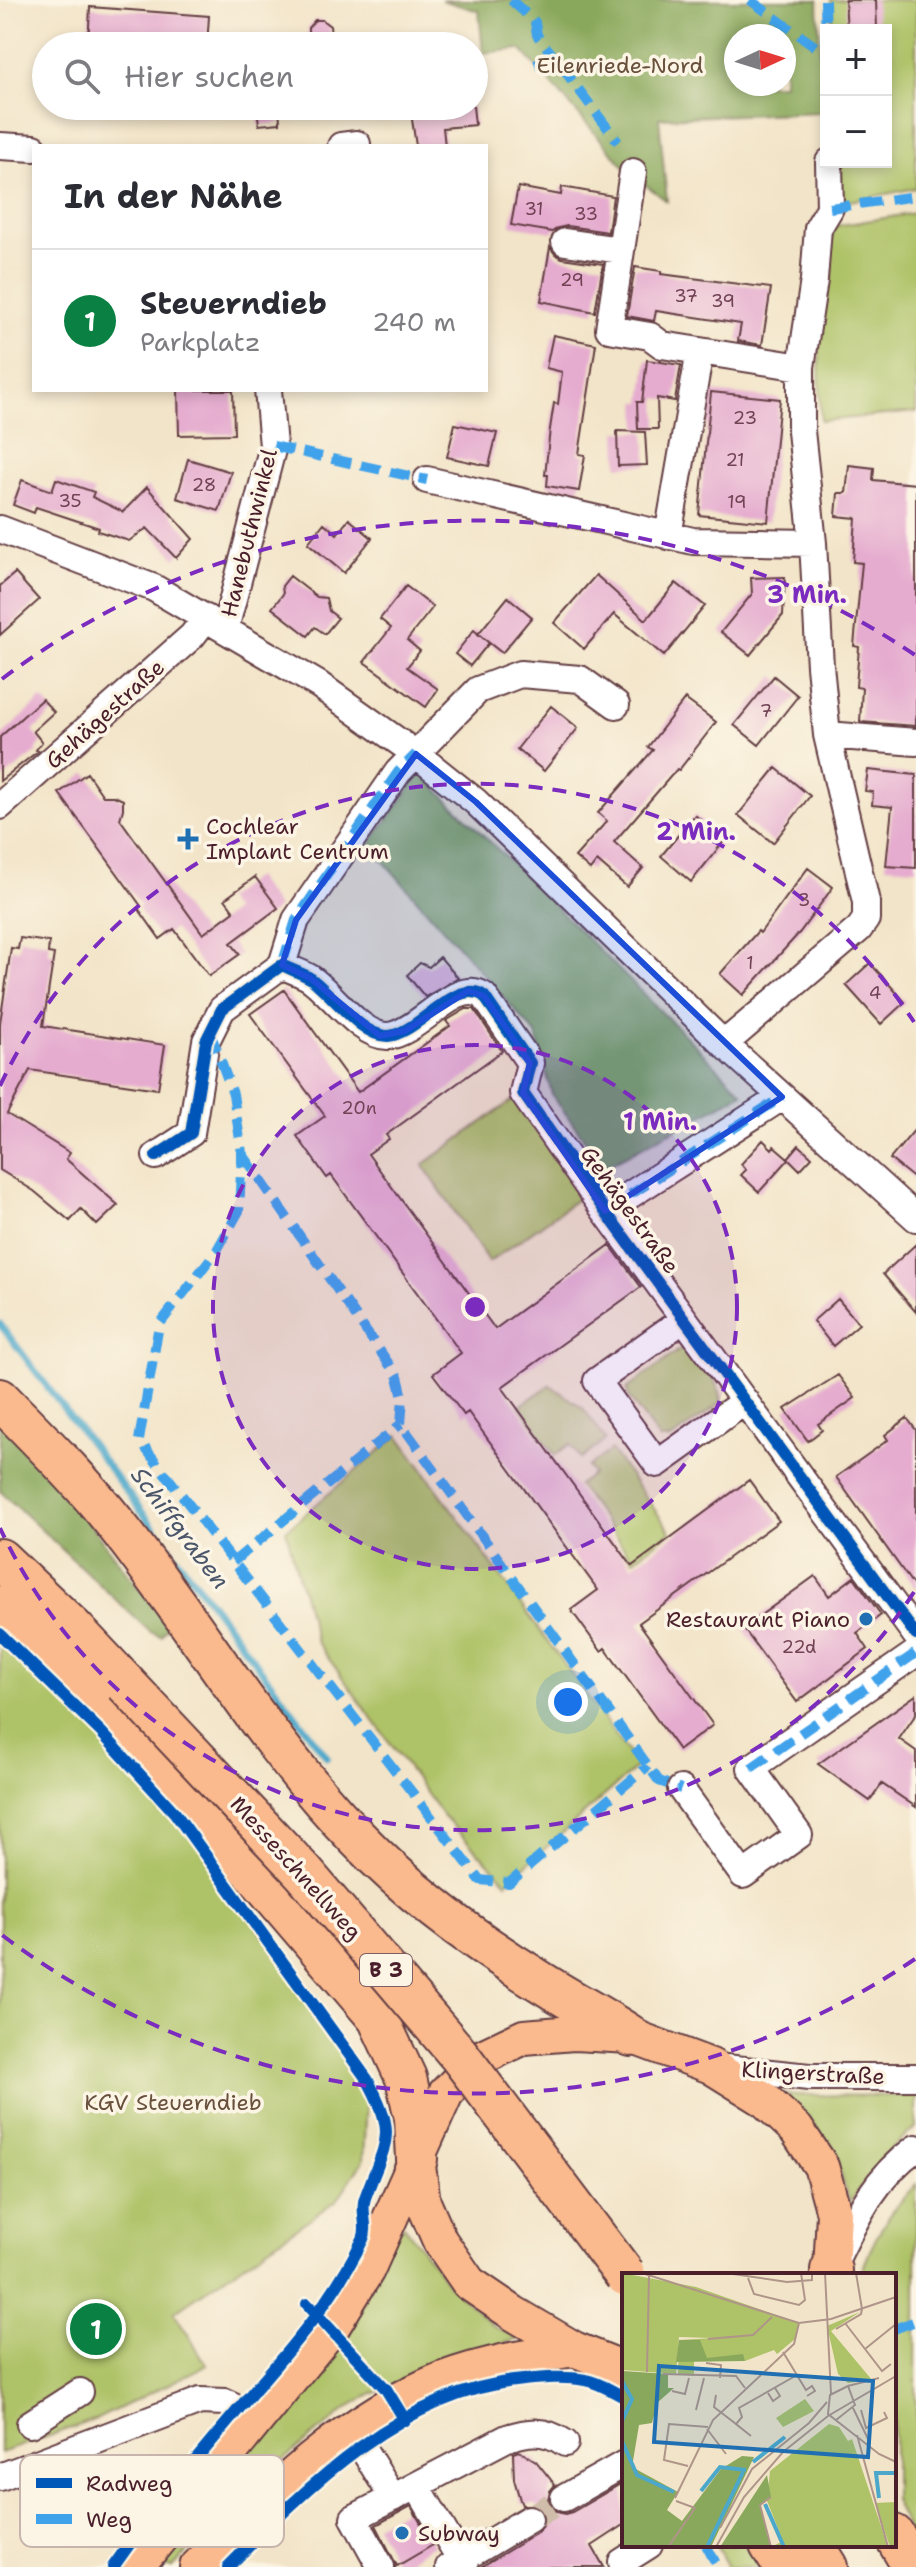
<!DOCTYPE html>
<html lang="de">
<meta charset="utf-8">
<style>
body{margin:0;font-family:"Shantell Sans",sans-serif;background:#f7f7f7;color:#2b2b33}
.controls{position:absolute;right:24px;top:24px;display:grid;overflow:hidden;border-radius:0px;box-shadow:0 4px 12px #0003}
.controls button{width:72px;height:72px;display:grid;place-items:center;padding:0;border:0;border-bottom:2px solid #e1e1e2;background:#fff;color:#2b2b33;font:40px sans-serif}
.compass{position:absolute;left:724px;top:24px;width:72px;height:72px;border-radius:50%;background:#fff;box-shadow:0 4px 12px #0003;rotate:86deg}
.you{position:absolute;left:568px;top:1702px;width:28px;height:28px;margin:-20px;border:6px solid #fff;border-radius:50%;background:#1a73e8;box-shadow:0 0 0 12px #1a73e833}
.badge{display:grid;place-items:center;width:52px;height:52px;border-radius:50%;background:#0b8043;color:#fff;font-size:26px;font-weight:700}
.pin{position:absolute;translate:-50% -50%;border:4px solid #fff;box-shadow:0 2px 8px #0006}
.list{margin:0;padding:0;list-style:none}
h2{display:flex;justify-content:space-between;align-items:center;height:104px;margin:0;padding:0 32px;font-size:34px}
h2 small{font-size:26px;font-weight:400;color:#7c7c81}
.list li{display:grid;grid-template-columns:52px 1fr auto;gap:24px;align-items:center;box-sizing:border-box;height:144px;padding:0 32px;border-top:2px solid #e1e1e2}
.list b{display:block;font-size:30px;white-space:nowrap}
.list p{margin:0;font-size:26px;white-space:nowrap;color:#7c7c81}
.list em{font-size:26px;font-style:normal;color:#7c7c81}
.icon{flex:none;width:44px;height:44px;fill:none;stroke:currentColor;stroke-width:2;stroke-linecap:round;stroke-linejoin:round}
.map{position:relative;flex:none;width:916px;height:2567px;overflow:hidden}
.search{position:absolute;background:#fff;box-shadow:0 4px 12px #0003;left:32px;top:32px;width:456px;height:88px;display:flex;align-items:center;gap:20px;box-sizing:border-box;padding:0 28px;border-radius:44px;color:#7c7c81;font-size:30px}
.panel{position:absolute;background:#fff;box-shadow:0 4px 12px #0003;left:32px;top:144px;width:456px;height:248px;border-radius:0px}
.map>svg:first-child{display:block}
.green{fill:#aec267;stroke:#7c7049;stroke-width:2}
.forest{fill:#8aa85c;stroke:#6a6444;stroke-width:2;fill-rule:evenodd}
.lines{fill:none;stroke-linecap:round;stroke-linejoin:round}
.stream{stroke:#4ca8ca;stroke-width:7}
.building{fill:#e5accf}
.minor-tunnel{stroke:#d0bda9;stroke-width:26;stroke-dasharray:26 13;stroke-linecap:butt}
.minor-casing{stroke:#633d43;stroke-width:30}
.major-casing{stroke:#633d43;stroke-width:38}
.highway-casing{stroke:#633d43;stroke-width:44}
.minor{stroke:#fff;stroke-width:26}
.major{stroke:#fbba8d;stroke-width:34}
.highway{stroke:#fbba8d;stroke-width:40}
.highway-bridge-casing{stroke:#633d43;stroke-width:44;stroke-linecap:butt}
.highway-bridge{stroke:#fbba8d;stroke-width:40}
.quiet{stroke:#40a2eb;stroke-width:10;stroke-dasharray:20 10;stroke-linecap:butt}
.cycleway-casing{stroke:#fcf5e5;stroke-width:17}
.cycleway{stroke:#0057b8;stroke-width:12}
.marked{fill:#1d4ed8;fill-opacity:0.2;stroke:#1d4ed8;stroke-width:6;stroke-linejoin:round}
.ring{fill:none;stroke:#7b2cbf;stroke-width:4;stroke-dasharray:14 10}
.poi-dot{fill:#1f6fb2;stroke:#fcf5e5;stroke-width:3}
.labels{text-anchor:middle;dominant-baseline:central;stroke-width:7;stroke-linejoin:round;paint-order:stroke}
.number-label{font-size:18px;fill:#714254}
.shield{fill:#fcf5e5;stroke:#7f5f63;stroke-width:2}
.shield-label{font-size:20px;font-weight:bold;fill:#4a1f2b}
.park-label{font-size:22px;fill:#68503d;stroke:#fcf5e5}
.street-label{font-size:22px;fill:#4a1f2b;stroke:#fcf5e5}
.poi-label{font-size:22px;fill:#4a1f2b;stroke:#fcf5e5;text-anchor:start}
.water-label{font-size:24px;font-style:italic;fill:#4b566b;stroke:#fcf5e5}
.inset-river{fill:none;stroke:#4ca8ca;stroke-width:4}
.inset-road{fill:none;stroke:#af9589;stroke-width:2}
.view{fill:#1f6fb2;fill-opacity:0.15;stroke:#1f6fb2;stroke-width:4}
.inset-edge{fill:none;stroke:#4a1f2b;stroke-width:4}
.key{fill:#fcf5e5;stroke:#c7b5ad;stroke-width:2}
.key-label{font-size:22px;fill:#4a1f2b}
.centre{fill:#7b2cbf;stroke:#fcf5e5;stroke-width:4}
.ring-label{font-size:24px;text-anchor:middle;font-weight:bold;fill:#7b2cbf;stroke:#fcf5e5;stroke-width:7;stroke-linejoin:round;paint-order:stroke}
</style>
<div class="map">
<svg width="916" height="2567" viewBox="0 0 916 2567">
<rect width="100%" height="100%" fill="#fcf5e5"/>
<filter id="ink" filterUnits="userSpaceOnUse"><feTurbulence type="fractalNoise" baseFrequency=".0125" numOctaves="2"/><feDisplacementMap in="SourceGraphic" scale="16" xChannelSelector="R" yChannelSelector="G"/><feConvolveMatrix kernelMatrix="1 2 1 2 8 2 1 2 1" color-interpolation-filters="sRGB"/></filter>
<filter id="wash" filterUnits="userSpaceOnUse"><feTurbulence type="fractalNoise" baseFrequency=".006" numOctaves="4" result="noise"/><feDisplacementMap in="SourceGraphic" scale="32" xChannelSelector="R" yChannelSelector="G"/><feGaussianBlur stdDeviation="1.8" result="paint"/><feColorMatrix in="noise" values="0 0 0 0 0 0 0 0 0 0 0 0 0 0 0 0 0 1.4 0 .05"/><feComposite in="paint" operator="in"/></filter>
<g filter="url(#wash)">
<rect width="100%" height="100%" fill="#f2e4c8"/>
<path class="green" d="M831,0H916V188L836,204L835,162H886V30H832Z
M916,213V412L821,421C818,357 818,289 835,226Z
M523,1093L590,1190L489,1262L423,1165Z
M682,1348C696,1350 725,1389 721,1403L671,1439L660,1440L629,1397L627,1389Z
M550,1385L583,1408L606,1440L581,1459L570,1444L555,1455L520,1406Z
M398,1435L638,1766L507,1882L443,1816L316,1641L286,1530Z
M611,1450L671,1532L633,1560L578,1485L593,1474L588,1467Z
M0,1634L101,1732L175,1813L367,2079L363,2161L337,2200L174,2312L207,2365L97,2419L0,2453Z
M783,2095L916,2096V2128C888,2148 869,2173 850,2202C834,2151 823,2130 783,2095Z
M916,2184V2540L910,2535L894,2500V2275H861C871,2241 892,2209 916,2184Z
M404,2225L450,2286L494,2326L518,2339L433,2365L354,2403L266,2474L228,2508L173,2567H148Z
M716,2545H746L761,2567H728Z"/>
<path class="forest" d="M441,0H818L822,112L659,118L667,201L631,174L521,49L483,53L479,11ZM736,36H784V84H736Z
M421,773L743,1093L605,1167L552,1095L536,1034L369,845Z
M0,1422L67,1494L166,1624V1629L161,1636L150,1632L0,1491Z"/>
<g class="lines">
<path class="stream" d="M0,1324L327,1757"/>
</g>
<g id="blocks">
<path class="building" d="M845,0H876L877,30H847Z
M90,7L209,16L207,46H88Z
M315,20H322L330,26L332,46H289L308,33V28Z
M257,106H279L280,123L259,125Z
M410,106H473L475,125L443,128L445,146H416Z
M518,187L561,195L562,187L613,196L608,232L567,226L558,228L552,232L511,225Z
M550,247L555,254L562,258L603,264L595,312L541,301Z
M635,267L661,271V274L771,288L762,345L738,341L741,324L656,311L654,321L627,316Z
M553,335L596,344L579,454L585,455L579,491L547,486L548,475H545L550,429L554,403L558,404L562,372L546,368Z
M647,360L681,365L675,401L657,398L658,429H638L637,402H642Z
M178,390H233L234,434L179,435Z
M711,392L780,399L768,522L699,515Z
M455,424L497,433L489,466L447,457Z
M617,431L645,432L647,465L618,466Z
M188,459L231,472L219,511L177,498Z
M849,465L874,468L873,480L916,484V726L860,722L862,688L856,687L859,647L854,646L862,563L853,562L856,518L836,516L838,493H846Z
M56,479L94,492L92,497L123,512L147,487L193,539L176,558L147,528L129,541L98,531L99,528L36,507L34,513L13,505L22,480L52,491Z
M349,519L372,538L344,573L308,543L324,523L337,534Z
M15,573L39,600L0,635V586Z
M596,575L646,620L676,583L705,606L664,656L614,614L584,649L554,623Z
M290,576L317,597L326,598L329,611L338,618L325,634L315,627L308,636L272,608L283,594L282,586Z
M785,577L783,615L750,655L721,632L752,594L751,578Z
M406,586L433,607L407,640L420,651L407,667L438,689L426,707L364,662L391,628L380,619Z
M508,597L532,617L502,653L478,634Z
M474,630L489,643L470,666L455,654Z
M774,676L798,696L759,745L734,725Z
M42,699L54,712L33,731L42,742L36,750L38,751L0,781V737Z
M685,699L716,722L679,770L677,769L614,842L643,868L627,887L597,861L590,870L575,857L607,821L598,813L653,750L648,747Z
M551,706L578,728L544,771L517,749Z
M776,768L810,796L773,843L738,815Z
M868,770L916,775V868L886,866L892,807L872,805L873,792L865,791Z
M87,773L103,796H114L123,800V809L120,819L203,934L234,911L225,899L255,877L278,908L231,943L240,954L209,976L174,929L160,939L138,908L141,906L59,793Z
M695,815L725,840L691,882L661,856Z
M808,868L833,887L800,932L743,995L720,974L758,931L760,933Z
M20,938L49,942L48,953L54,954L43,1026L165,1045L158,1089L30,1070L7,1114L70,1153L66,1159L118,1205L97,1225L81,1209L70,1221L34,1191L0,1170V1023L11,948L18,949Z
M440,957L458,978L425,997L407,975L420,963L429,967Z
M870,963L905,1002L881,1024L846,985Z
M284,990L358,1092L450,1026L446,1021L466,1009H474L502,1051L386,1135L389,1139L368,1154L495,1329L610,1245L641,1287L502,1387L632,1566L749,1480L779,1521L639,1623L713,1725L679,1750L605,1648L601,1651L571,1610L598,1590L468,1412L464,1415L433,1374L461,1353L331,1175L327,1178L297,1136L325,1116L250,1014Z
M916,1128V1180L890,1159Z
M763,1140L772,1149L774,1146L788,1158L799,1145L812,1157L800,1170L789,1159L759,1192L741,1175L746,1170L741,1164Z
M916,1244V1312L883,1274Z
M838,1299L859,1324L833,1346L813,1321Z
M838,1375L855,1398L818,1424L822,1430L808,1441L785,1409Z
M907,1418L916,1430V1589L836,1477L888,1440L885,1435Z
M815,1576L829,1596L854,1577L881,1615L857,1633L868,1649L797,1702L743,1628Z
M916,1695V1714L899,1739L916,1751V1807L882,1784L870,1801L818,1764Z
M519,2451L536,2461L555,2485L550,2491L548,2499L551,2507L557,2512L565,2514L572,2512L624,2482V2525L592,2546L604,2567H481L537,2533L543,2526L545,2518L542,2510L536,2505H522L520,2500L514,2479L513,2453Z
M411,2506L433,2545L397,2566L376,2525Z"/>
</g>
</g>
<g filter="url(#ink)">
<use href="#blocks" fill-opacity="0" stroke="#633d43" stroke-width="2"/>
<g class="lines">
<path class="minor-tunnel" d="M529,2519L564,2498"/>
<defs>
<path id="minor" d="M0,146L34,148
M341,146L357,144
M633,172L609,329L650,336L662,345L801,367
M565,242L620,250
M427,480L693,541L813,543
M0,529L154,588L319,685L416,754L476,802L724,1044L916,1218
M668,536L700,351
M225,629L273,446L268,390
M827,735L916,742
M0,806L192,636L206,618
M282,965L296,920L398,772L478,690L520,674L580,679L616,705
M724,1044L859,929L866,919V902L827,735L820,666L813,543L801,431V367L814,280L818,228L830,208L829,162
M156,1156L191,1133L206,1041L222,1009L282,965C291,970 302,973 310,978C332,993 361,1037 388,1036C418,1034 457,976 484,996L530,1063L523,1093L605,1211L916,1635
M605,1211L782,1097
M684,1319L597,1381L657,1464L745,1401
M681,1789L743,1875L799,1835L751,1768L916,1653
M716,2067L809,2077H916
M834,2263C856,2218 874,2178 916,2148
M30,2424L80,2392
M352,2431L393,2498
M0,2477L200,2401L225,2402L257,2417
M417,2486L465,2567
M564,2498L624,2464
M622,2562L649,2545
M381,2567L354,2518L507,2438C529,2431 545,2429 565,2443
M449,2567L529,2519"/>
<path id="major" d="M417,2159L423,2202L440,2241L469,2283L513,2313L574,2349L624,2369
M136,2567L331,2329L367,2270L446,2093L480,2058L524,2037L574,2033L631,2036L711,2066L764,2099L796,2129L821,2166L834,2213L831,2270L828,2275
M197,2567C269,2494 347,2417 443,2379C486,2363 530,2356 574,2349"/>
<path id="highway" d="M0,1399C39,1439 80,1479 115,1523C198,1627 265,1744 358,1839C411,1894 473,1940 538,1980C569,2000 601,2016 631,2036
M0,1559L74,1629L125,1683
M0,1606L111,1713L232,1847L378,2018L406,2078L415,2118L417,2159
M831,2275V2270
M617,2368L624,2374
M894,2535L913,2567
M770,2545L784,2567
M813,2545L827,2567"/>
</defs>
<use href="#minor" class="minor-casing"/>
<use href="#major" class="major-casing"/>
<use href="#highway" class="highway-casing"/>
<use href="#minor" class="minor"/>
<use href="#major" class="major"/>
<use href="#highway" class="highway"/>
<defs>
<path id="highway-bridge" d="M125,1683L304,1873L459,2055L625,2275"/>
</defs>
<use href="#highway-bridge" class="highway-bridge-casing"/>
<use href="#highway-bridge" class="highway-bridge"/>
<path class="quiet" d="M511,0L535,22L537,35L555,58
M750,0L826,54
M825,0L826,45
M535,65L555,58L618,142
M830,208L916,196
M273,446L427,480
M282,965L296,920L398,772L416,754
M210,1032L233,1094L242,1153L239,1211L217,1250L159,1325L139,1440L480,1880L509,1883L648,1766
M242,1153L398,1377L403,1397L401,1424L659,1781L681,1789
M605,1211L782,1097
M233,1562L401,1424
M751,1768L916,1653
M894,2329L916,2321
M706,2545L718,2567"/>
<defs>
<path id="cycleway" d="M156,1156L191,1133L206,1041L222,1009L282,965C291,970 302,973 310,978C332,993 361,1037 388,1036C418,1034 457,976 484,996L530,1063L523,1093L605,1211L916,1635
M0,1634L101,1732L175,1813L367,2079C399,2136 385,2142 365,2198C360,2211 369,2227 363,2239C336,2295 297,2341 257,2387C208,2446 157,2504 113,2567
M307,2304L386,2389L405,2420
M228,2567C309,2485 403,2391 523,2380C543,2378 565,2376 585,2380C598,2382 612,2391 624,2397"/>
</defs>
<use href="#cycleway" class="cycleway-casing"/>
<use href="#cycleway" class="cycleway"/>
</g>
</g>
<path class="marked" d="M416,754L476,802L782,1097L605,1211L523,1093L530,1063L484,996L468,991L405,1031L380,1036L310,978L282,965L296,920Z"/>
<circle cx="475" cy="1307" r="262" fill="#7b2cbf" fill-opacity=".12"/>
<g class="ring">
<circle cx="475" cy="1307" r="262"/>
<path d="M914 1592A524 524 0 0 1 0 1528M0 1086A524 524 0 0 1 914 1022"/>
<path d="M915 1959A786 786 0 0 1 2 1935M2 679A786 786 0 0 1 915 655"/>
</g>
<g class="poi-dot">
<path d="M184 827h8v8h8v8h-8v8h-8v-8h-8v-8h8z"/>
<circle cx="866" cy="1619" r="8"/>
<circle cx="402" cy="2533" r="8"/>
</g>
<g class="labels">
<g class="number-label">
<text x="534" y="209">31</text>
<text x="586" y="214">33</text>
<text x="572" y="280">29</text>
<text x="686" y="296">37</text>
<text x="723" y="301">39</text>
<text x="745" y="418">23</text>
<text x="735" y="460">21</text>
<text x="204" y="485">28</text>
<text x="70" y="501">35</text>
<text x="737" y="502">19</text>
<text x="766" y="711">7</text>
<text x="804" y="900">3</text>
<text x="750" y="963">1</text>
<text x="875" y="993">4</text>
<text x="359" y="1108">20n</text>
<text x="799" y="1647">22d</text>
</g>
<rect class="shield" x="360" y="1954" width="52" height="32" rx="6"/>
<g class="shield-label">
<text x="386" y="1970">B 3</text>
</g>
<g class="park-label">
<text x="620" y="65">Eilenriede-Nord</text>
<text x="173" y="2102">KGV Steuerndieb</text>
</g>
<g class="street-label">
<text transform="translate(249 533) rotate(-76)">Hanebuthwinkel</text>
<text transform="translate(105 714) rotate(-42)">Gehägestraße</text>
<text transform="translate(630 1210) rotate(54)">Gehägestraße</text>
<text transform="translate(296 1868) rotate(48)">Messeschnellweg</text>
<text transform="translate(813 2073) rotate(3)">Klingerstraße</text>
</g>
<g class="poi-label">
<text x="206" y="826">Cochlear<tspan x="206" dy="25">Implant Centrum</tspan></text>
<text x="850" y="1619" text-anchor="end">Restaurant Piano</text>
<text x="418" y="2533">Subway</text>
</g>
<g class="water-label">
<text transform="translate(180 1528) rotate(53)">Schiffgraben</text>
</g>
</g>
<g transform="translate(622 2273)">
<rect width="274" height="274" fill="#f2e4c8"/>
<path d="M0,0L74,14L177,50L173,66L155,81L152,77L123,88L72,87V103L56,101L57,67L91,65L57,64L54,101L1,97ZM238,39L209,58L250,107L226,110L216,101L205,53ZM183,126L192,138L161,154L154,145ZM207,151L217,154L226,168L230,166L266,274H149L161,268L145,228L148,198ZM274,229V274H268L253,230Z" fill="#aec267"/>
<path d="M0,64L1,98L46,101V115H52L35,130L30,150L17,152L10,194L56,219L45,237L60,248L99,196L120,183L132,184L89,274H0ZM57,67H78L85,85L121,81L123,88L54,89ZM145,202L149,224L138,232L149,274H98Z" fill="#8aa85c"/>
<path class="inset-river" d="M0,108L10,126L0,148M0,168L15,202L52,219M131,189L163,164M79,218L98,194L124,197M257,225L254,200H274M143,231L162,274M85,274L121,199"/>
<path class="inset-road" d="M20,0L177,50L209,46L274,24M104,0L165,9L190,7V0M203,0L209,121M234,0L240,36M126,5L132,21L177,32L183,27L179,0M223,50L260,98L269,91M214,56L239,41L240,36M86,66L131,62L150,44M243,76L274,51M161,79L184,117L190,113L193,118L185,123M84,90L99,92L98,105M25,99L27,2M41,101L114,103L123,115M226,113L257,105M50,118L63,121L67,105M146,120L151,128L158,123L153,115M94,122L92,134L114,151M231,135L247,168M74,137L82,105M239,137L244,155L265,145L262,139M214,147L233,132L226,113L208,122L206,141L257,181L274,189M85,156L104,181M235,162L266,274M129,163L114,151L120,144L117,135L175,102M66,193L42,187L47,151L86,154M53,225L91,147L172,71L177,50M54,228L73,235L69,241M98,255L130,196L187,150L205,129M46,274L69,241M94,274L122,224L161,179L206,143L274,103M149,274L138,232L149,224"/>
<path class="view" d="M37,93L251,108L246,184L32,169Z"/>
<rect width="274" height="274" class="inset-edge"/>
</g>
<rect x="20" y="2455" width="264" height="92" rx="12" class="key"/>
<rect x="36" y="2478" width="36" height="10" fill="#0057b8"/>
<rect x="36" y="2514" width="36" height="10" fill="#40a2eb"/>
<g class="key-label">
<text x="86" y="2491">Radweg</text>
<text x="86" y="2527">Weg</text>
</g>
<circle cx="475" cy="1307" r="12" class="centre"/>
<g class="ring-label">
<text x="807" y="603">3 Min.</text>
<text x="696" y="840">2 Min.</text>
<text x="660" y="1130">1 Min.</text>
</g>
</svg>
<div class="controls">
<button>+</button>
<button>−</button>
</div>
<svg class="compass" viewBox="-18 -18 36 36"><path d="M0-13l5 13h-10z" fill="#e53935"/><path d="M0 13l5-13h-10z" fill="#7c7c81"/></svg>
<div class="you"></div>
<div class="pin badge" style="left:96px;top:2329px">1</div>
<div class="search"><svg class="icon" aria-label="search" viewBox="0 0 24 24"><circle cx="10" cy="10" r="6"/><path d="M15 15l6 6"/></svg>Hier suchen</div>
<section class="panel">
<h2>In der Nähe<small></small></h2>
<ul class="list">
<li><span class="badge">1</span><div><b>Steuerndieb</b><p>Parkplatz</p></div><em>240 m</em></li>
</ul>
</section>
</div>
